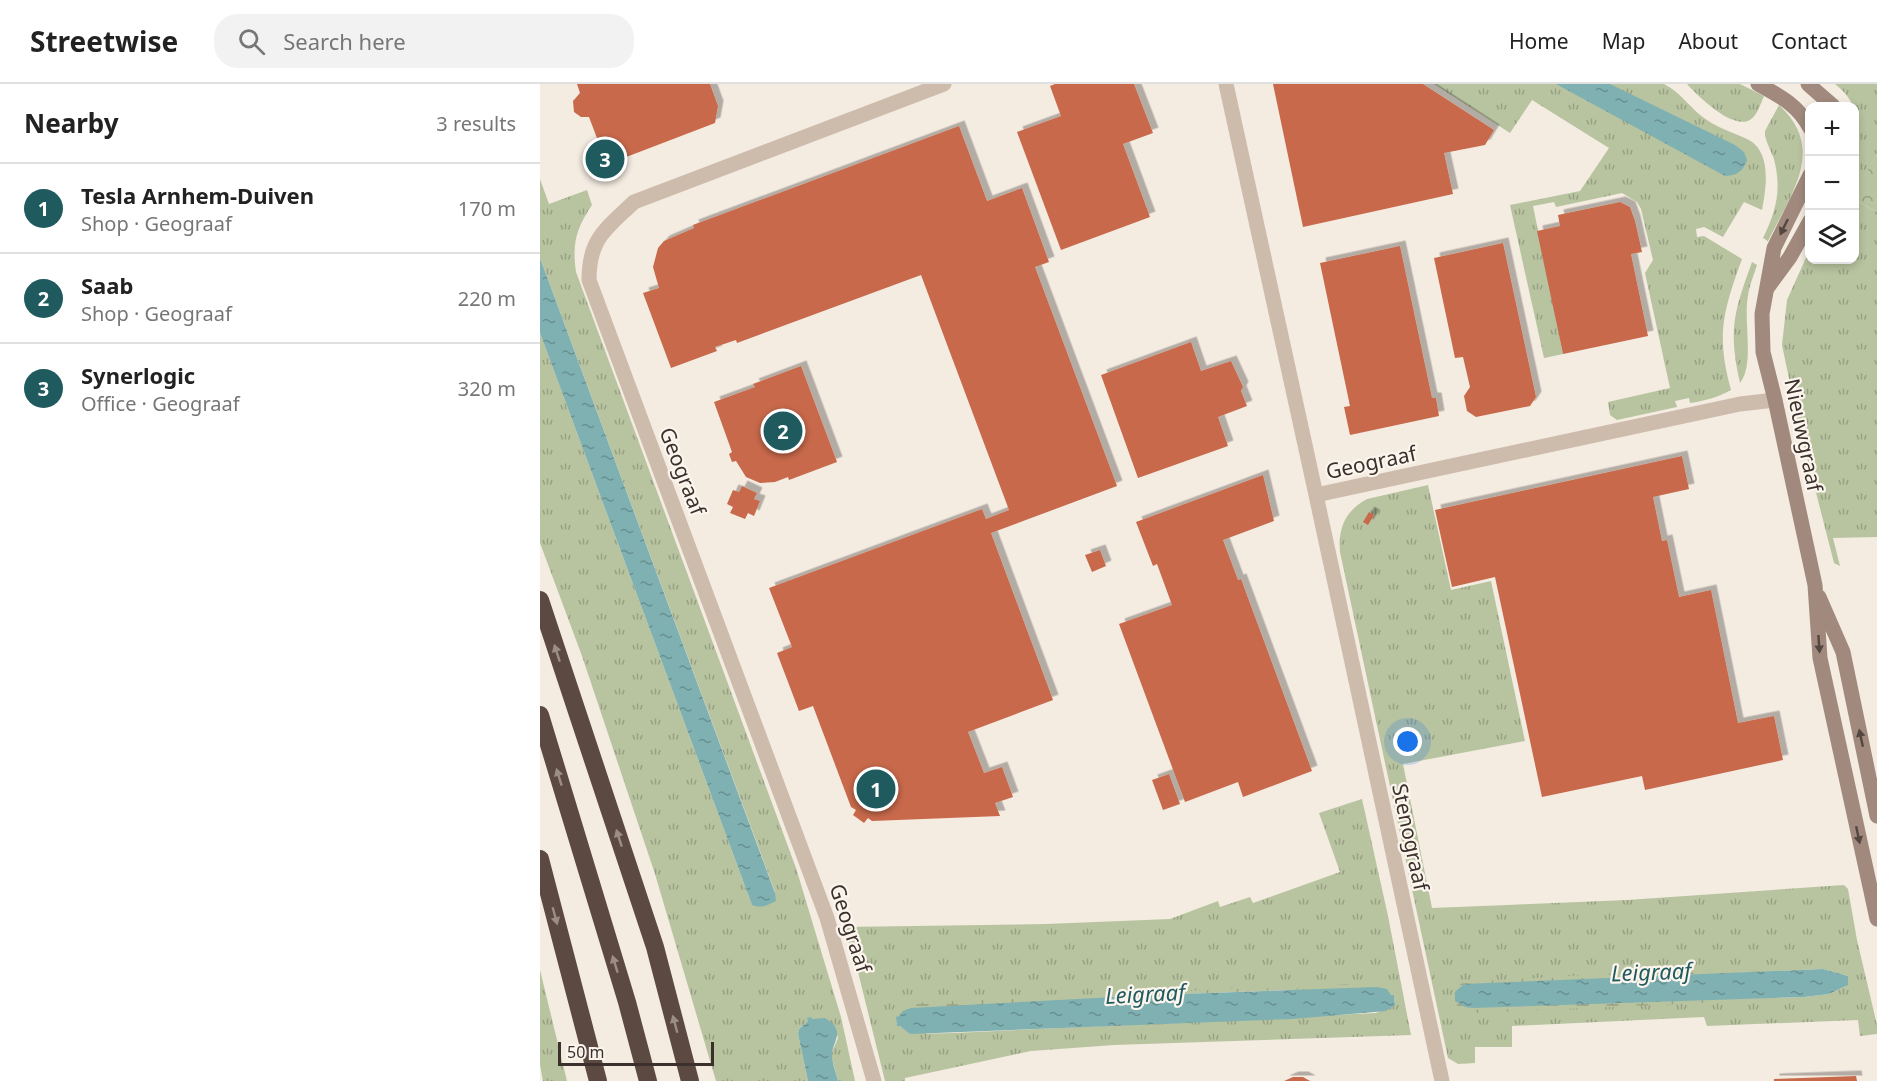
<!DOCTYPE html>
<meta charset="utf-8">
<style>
body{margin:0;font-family:"Noto Sans",sans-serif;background:#f2f2f2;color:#222}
.controls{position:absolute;right:18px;top:18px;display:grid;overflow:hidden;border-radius:12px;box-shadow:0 3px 9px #0003}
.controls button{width:54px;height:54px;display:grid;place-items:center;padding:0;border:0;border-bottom:2px solid #e0e0e0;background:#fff;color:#222;font:30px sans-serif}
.scale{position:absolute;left:18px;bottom:15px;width:156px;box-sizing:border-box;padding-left:6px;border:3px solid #3b302b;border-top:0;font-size:16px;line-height:21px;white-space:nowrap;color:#3b302b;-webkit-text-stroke:4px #fbf5ee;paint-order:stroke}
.you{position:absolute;left:868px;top:658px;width:21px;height:21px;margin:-15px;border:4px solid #fff;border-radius:50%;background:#1a73e8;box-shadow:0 0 0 9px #1a73e833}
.badge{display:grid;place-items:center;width:39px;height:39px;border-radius:50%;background:#1f5a5e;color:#fff;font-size:20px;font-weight:700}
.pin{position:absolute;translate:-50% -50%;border:3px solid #fff;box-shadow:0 2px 6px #0006}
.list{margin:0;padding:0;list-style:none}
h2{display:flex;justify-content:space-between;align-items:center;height:78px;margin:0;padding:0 24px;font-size:26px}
h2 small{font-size:20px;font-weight:400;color:#767676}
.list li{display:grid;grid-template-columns:39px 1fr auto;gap:18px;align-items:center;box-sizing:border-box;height:90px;padding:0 24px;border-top:2px solid #e0e0e0}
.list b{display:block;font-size:22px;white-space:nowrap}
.list p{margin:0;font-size:20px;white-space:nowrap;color:#767676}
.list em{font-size:20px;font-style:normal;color:#767676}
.icon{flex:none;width:33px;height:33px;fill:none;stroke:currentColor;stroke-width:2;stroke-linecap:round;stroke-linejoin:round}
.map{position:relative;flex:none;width:1337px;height:997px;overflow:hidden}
header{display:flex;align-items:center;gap:36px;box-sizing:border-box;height:84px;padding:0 30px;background:#fff;border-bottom:2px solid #e0e0e0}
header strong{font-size:28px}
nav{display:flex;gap:33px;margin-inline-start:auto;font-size:21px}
.search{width:420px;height:54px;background:#f2f2f2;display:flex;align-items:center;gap:15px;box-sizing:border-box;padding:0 21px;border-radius:24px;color:#767676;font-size:22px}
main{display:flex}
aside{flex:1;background:#fff}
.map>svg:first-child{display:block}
.grass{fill:url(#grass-tufts);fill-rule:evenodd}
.forest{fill:url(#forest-crowns)}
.wetland{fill:url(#wetland-marsh)}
.water{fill:url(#water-ripples)}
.building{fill:#c8694b;filter:url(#shadow)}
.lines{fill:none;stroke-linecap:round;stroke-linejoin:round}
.street{stroke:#cdbbac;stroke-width:15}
.secondary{stroke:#a18a7d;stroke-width:15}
.highway{stroke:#5c4a42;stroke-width:18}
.oneway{fill:#544640}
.oneway2{fill:#9c8e87}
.labels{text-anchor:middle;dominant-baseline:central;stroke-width:4.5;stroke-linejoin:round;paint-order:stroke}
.street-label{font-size:21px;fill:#3b302b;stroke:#fbf5ee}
.water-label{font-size:22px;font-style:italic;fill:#1f5a5e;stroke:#fbf5ee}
</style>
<header>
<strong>Streetwise</strong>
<div class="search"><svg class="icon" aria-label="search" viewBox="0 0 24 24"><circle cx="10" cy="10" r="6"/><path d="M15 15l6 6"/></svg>Search here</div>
<nav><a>Home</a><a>Map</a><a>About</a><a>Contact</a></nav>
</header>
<main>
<aside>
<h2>Nearby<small>3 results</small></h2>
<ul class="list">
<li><span class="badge">1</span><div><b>Tesla Arnhem-Duiven</b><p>Shop · Geograaf</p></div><em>170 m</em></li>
<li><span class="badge">2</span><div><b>Saab</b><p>Shop · Geograaf</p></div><em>220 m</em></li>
<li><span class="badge">3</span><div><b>Synerlogic</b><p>Office · Geograaf</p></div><em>320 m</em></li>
</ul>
</aside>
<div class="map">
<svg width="1337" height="997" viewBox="0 0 1337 997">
<defs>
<pattern id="grass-tufts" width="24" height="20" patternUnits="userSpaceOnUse" patternTransform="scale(1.5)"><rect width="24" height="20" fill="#b8c4a0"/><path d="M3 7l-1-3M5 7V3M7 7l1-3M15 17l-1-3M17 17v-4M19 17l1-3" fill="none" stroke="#97a083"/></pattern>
<pattern id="forest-crowns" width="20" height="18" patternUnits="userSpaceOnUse" patternTransform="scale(1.5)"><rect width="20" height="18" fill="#b8c4a0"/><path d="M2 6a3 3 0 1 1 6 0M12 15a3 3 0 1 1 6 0" fill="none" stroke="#97a083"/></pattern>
<pattern id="wetland-marsh" width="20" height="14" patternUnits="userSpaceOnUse" patternTransform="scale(1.5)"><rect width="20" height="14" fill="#b8c4a0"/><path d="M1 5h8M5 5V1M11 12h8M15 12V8" fill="none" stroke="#97a083"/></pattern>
<pattern id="water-ripples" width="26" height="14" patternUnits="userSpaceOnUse" patternTransform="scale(1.5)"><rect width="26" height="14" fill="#7fb0b2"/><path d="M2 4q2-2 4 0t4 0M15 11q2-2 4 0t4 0" fill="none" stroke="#699091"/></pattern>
<filter id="shadow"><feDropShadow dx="5.5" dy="-5.5" stdDeviation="0" flood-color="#0004"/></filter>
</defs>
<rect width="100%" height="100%" fill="#f4ebe1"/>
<path class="grass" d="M894,0H1124C1142,9 1151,26 1167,36C1180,45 1195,49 1209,56C1232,69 1226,105 1222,126L1204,118L1183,153L1164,143L1156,145L1157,153L1164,152L1202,175C1183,227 1176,252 1191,306C1178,313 1165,317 1150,319L1149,314L1135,317L1137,323L1077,336L1070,331L1068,318L1130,304L1105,189L1113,176L1101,125L1097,118L1082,109L1016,123L1014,118L993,122L1023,270L1004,274L970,121L1040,107L1069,64L992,16L970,49Z
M1147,0H1200L1224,12C1221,19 1217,32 1210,36C1192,46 1158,12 1147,0Z
M1295,0H1337V69L1315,112C1315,101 1314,89 1315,78C1317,46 1324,23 1295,0Z
M1239,21C1287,65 1251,110 1228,157L1223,154C1236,127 1242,106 1234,75C1231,67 1227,60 1225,52V47Z
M0,95L9,120L47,106L52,121C36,145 32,159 36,188L256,784L301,933L315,997H298L291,970L298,954L295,944L268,937L259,945L258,950L268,997H176L115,790L42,572L0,459V249L212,821L235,808L0,174Z
M1315,116L1337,128V453L1293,454L1300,482L1294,479L1259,342L1242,261L1247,216L1269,167L1270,176H1314Z
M1212,178L1217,181C1214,191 1209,202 1208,212C1203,237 1215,280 1200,299C1188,246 1194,228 1212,178Z
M888,401L911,506L951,497L985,657L863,680L892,824L1087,816L1304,801L1308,805L1317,856L1337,941V950L1320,952L1318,936L1167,942L1164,933L972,942V963H935V979L918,980L908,974L800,468C798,444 805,427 827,415ZM1283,885L1308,892L1306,902L1289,910L1264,913L1100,917L1134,892Z
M822,715L848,832L871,951L574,961L491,967L365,994V997H345L318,888L304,843L506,840L630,835L678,817L680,823L710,813L713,819L800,788L779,729ZM740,906L854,911L855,920L836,929L414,949L370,950L360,942H357L356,933L613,911Z
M0,886L27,997H3L0,981Z"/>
<path class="forest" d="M1337,69V128L1315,116L1314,112Z"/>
<path class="wetland" d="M1153,888L1155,893L934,909L915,908L920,900L931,898L1026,892Z
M817,900L822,903L638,910L642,907Z
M1183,911L1182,918L933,929C924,927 918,927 915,917Z
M477,915L487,922L377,943L387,950H370L360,942H357L355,926L359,922L366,919Z"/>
<path class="water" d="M1016,0H1070L1195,61L1204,68L1207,76C1203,87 1198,91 1185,92Z
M0,174L235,809L236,817C227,821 222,825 212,821L0,249Z
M1283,885L1308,892V901L1289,910L1264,913L933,924L925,923L915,917V908L924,900Z
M837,903L847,905L851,911H854L855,921L846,927L752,935L370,950L360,942H357L356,933L359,932L363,927L371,924L613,911Z
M271,933L272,935L285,934C308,948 291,957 292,973C293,981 296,989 298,997H268L258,950L259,945L268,937L267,934Z"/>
<path class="building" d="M37,0H170L178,22L175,39L81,75H70L63,70L49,33H41L34,28L33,17L40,9Z
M515,0H594L613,49L583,60L610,133L521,166L477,48L521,32L510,2Z
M733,0H883L954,46L945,61L904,69L913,110L763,143Z
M419,42L447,117L482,104L509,178L495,183L577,402L451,449L513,616L428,648L444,689L462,683L473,713L455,719L460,732L332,737L328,734L324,739L313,731L316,726L311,723L273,622L259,627L237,569L252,563L229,504L442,425L446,435L469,426L381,191L197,259L196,256L175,263L177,267L131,284L103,209L119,204L113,183L118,164L124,157L154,144L153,141Z
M1080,118L1090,123L1095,137L1102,168L1091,170L1108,252L1023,270L997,147L1020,142L1018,131Z
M963,159L996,313L990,322L936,333L927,327L924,312L930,303L923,273L915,274L894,174Z
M860,162L892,314H896L899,332L810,351L804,323L810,322L780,179Z
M651,258L661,287L691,277L703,303L701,307L707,322L678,333L688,362L598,394L561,291Z
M261,282L297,378L249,396L248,393L235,398L220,399L206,393L196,377L192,378L189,370L192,368L174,318L215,303L213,300Z
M1142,372L1149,405L1113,413L1122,457L1127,456L1139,513L1171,506L1198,639L1234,632L1243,676L1105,706L1102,692L1002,713L955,493L912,503L895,426Z
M723,391L734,437L683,456L698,496L701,495L772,687L703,713L698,698L645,718L579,540L632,521L617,480L613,482L596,438Z
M202,402L217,409L214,415L220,417L214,432L208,429L205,435L190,429L193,423L187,420L193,406L199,408Z
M829,428L834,431L828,441L823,438Z
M560,466L566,482L552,488L545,471Z
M629,690L640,720L623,726L612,696Z
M1316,992L1317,997H1234V995Z
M753,993H763L770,997H744Z"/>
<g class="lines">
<path class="street" d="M686,0L776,411L1200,320L1235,316
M776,411L902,997
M334,997L287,834L49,196C49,154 66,145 94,118L404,0"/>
<path class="secondary" d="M1218,0C1240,12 1258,21 1270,44
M1268,0L1293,22
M1270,91L1234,164L1222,230L1223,268L1235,316L1275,501L1280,574L1337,835
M1228,203L1250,173L1270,137
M1279,513L1303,568L1337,732"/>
<path class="highway" d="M0,516L115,863L150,997
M0,631L87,918L108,997
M0,775L58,997"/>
</g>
<defs><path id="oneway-solid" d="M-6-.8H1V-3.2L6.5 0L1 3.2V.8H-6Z" transform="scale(1.5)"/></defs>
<g class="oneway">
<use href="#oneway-solid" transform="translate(1244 143) rotate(116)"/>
<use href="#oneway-solid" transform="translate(1279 560) rotate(86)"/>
<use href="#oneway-solid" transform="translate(1321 654) rotate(-102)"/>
<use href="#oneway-solid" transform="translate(1318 751) rotate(78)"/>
</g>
<g class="oneway2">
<use href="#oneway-solid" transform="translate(17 569) rotate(-108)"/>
<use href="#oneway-solid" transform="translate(19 693) rotate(-107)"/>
<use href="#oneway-solid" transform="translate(79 754) rotate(-108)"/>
<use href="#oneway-solid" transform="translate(15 832) rotate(75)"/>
<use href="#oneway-solid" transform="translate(75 880) rotate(-107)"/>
<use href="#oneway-solid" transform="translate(135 940) rotate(-105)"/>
</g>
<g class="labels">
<g class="street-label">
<text transform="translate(1264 351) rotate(78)">Nieuwgraaf</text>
<text transform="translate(831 378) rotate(-12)">Geograaf</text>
<text transform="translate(143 387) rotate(69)">Geograaf</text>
<text transform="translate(871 753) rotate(78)">Stenograaf</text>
<text transform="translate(311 844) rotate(72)">Geograaf</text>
</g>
<g class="water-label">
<text transform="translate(1111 887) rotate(-2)">Leigraaf</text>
<text transform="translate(605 909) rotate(-3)">Leigraaf</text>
</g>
</g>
</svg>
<div class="controls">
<button>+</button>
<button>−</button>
<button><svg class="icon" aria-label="layers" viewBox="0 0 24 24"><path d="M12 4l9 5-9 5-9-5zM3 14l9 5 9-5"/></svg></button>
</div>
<div class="scale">50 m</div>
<div class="you"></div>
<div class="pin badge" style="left:336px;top:705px">1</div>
<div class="pin badge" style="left:243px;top:347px">2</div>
<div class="pin badge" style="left:65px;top:75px">3</div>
</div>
</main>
